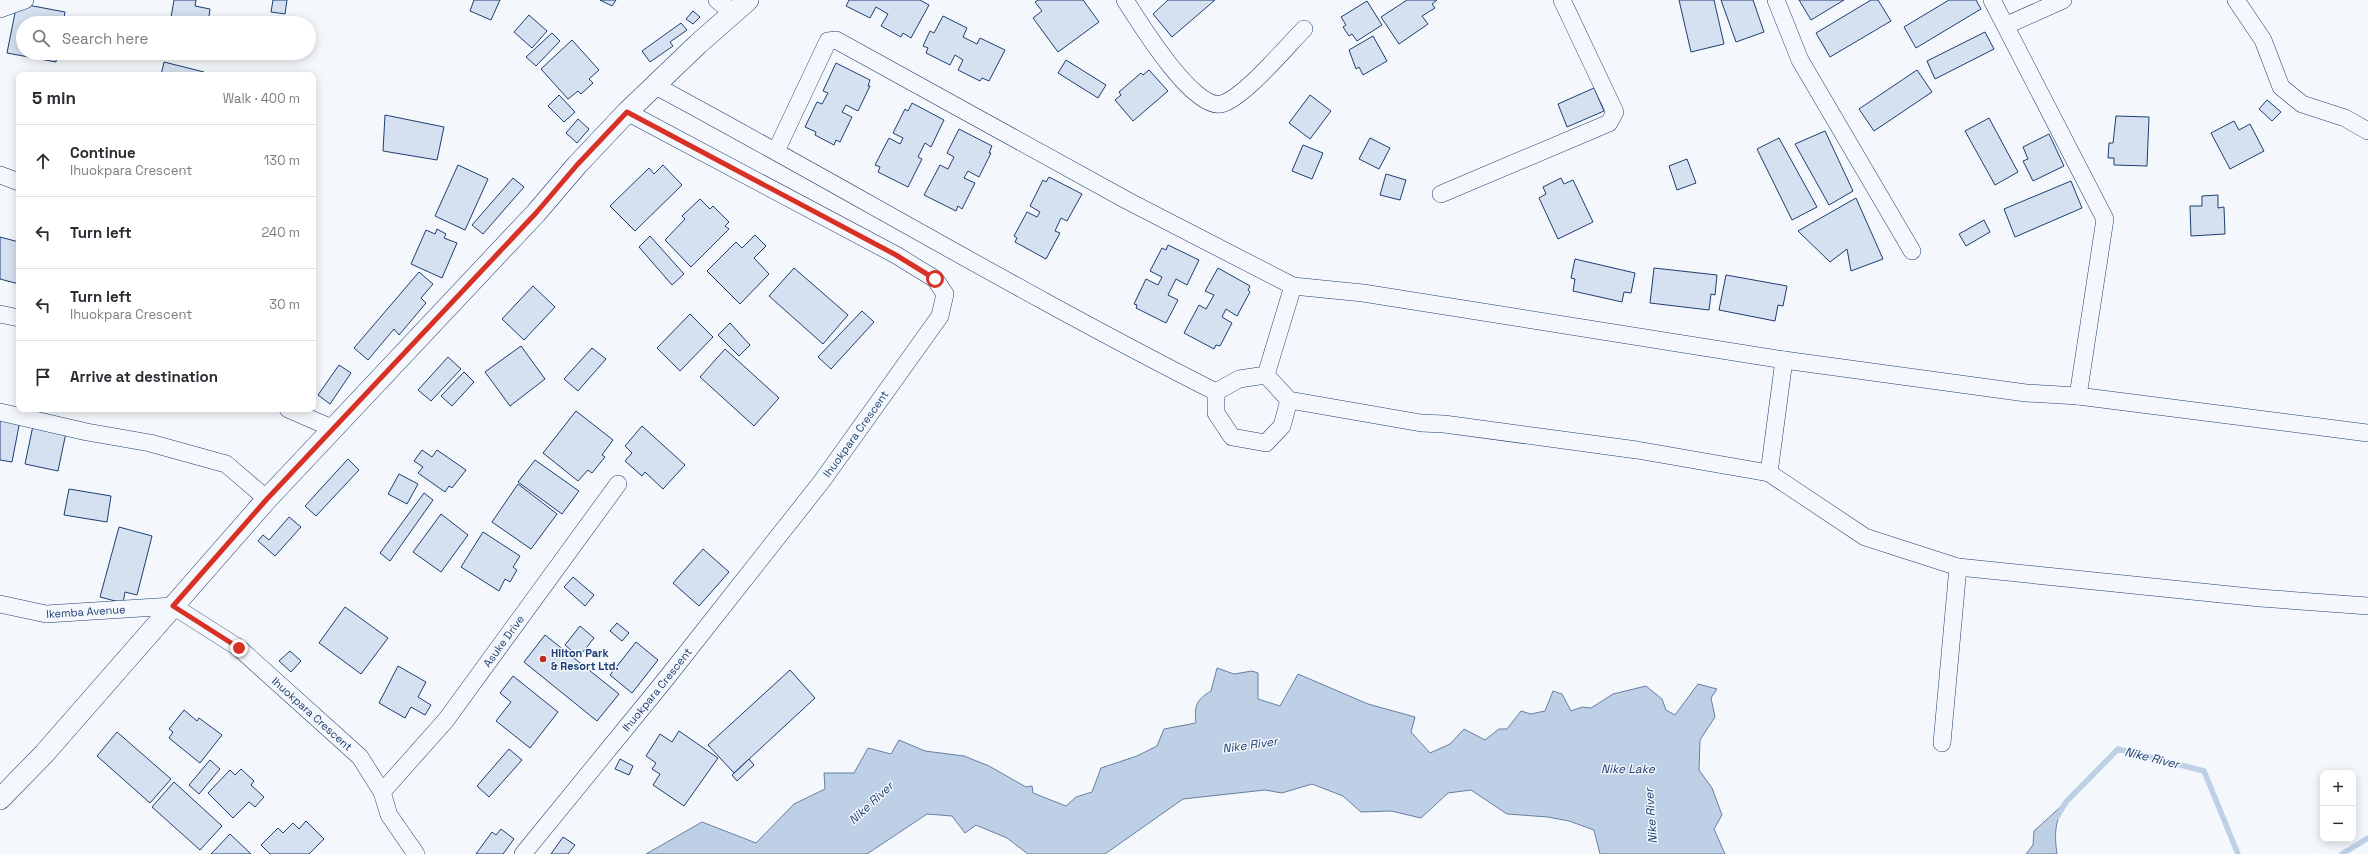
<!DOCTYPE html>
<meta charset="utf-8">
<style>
body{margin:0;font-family:"Space Grotesk",sans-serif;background:#f7f7f7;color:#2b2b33}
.controls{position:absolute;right:12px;bottom:12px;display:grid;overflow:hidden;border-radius:8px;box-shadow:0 2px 10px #0003}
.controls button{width:36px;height:36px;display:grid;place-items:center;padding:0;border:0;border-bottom:1px solid #e1e1e2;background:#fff;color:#2b2b33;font:20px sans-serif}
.stop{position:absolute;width:12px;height:12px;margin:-9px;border:3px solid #d93025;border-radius:50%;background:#fff}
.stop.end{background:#d93025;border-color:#fff;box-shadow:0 1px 4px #0008}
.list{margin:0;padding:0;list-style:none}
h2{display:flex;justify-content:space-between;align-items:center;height:52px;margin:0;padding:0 16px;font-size:17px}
h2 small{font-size:13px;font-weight:400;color:#7c7c81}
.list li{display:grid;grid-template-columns:26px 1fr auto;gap:12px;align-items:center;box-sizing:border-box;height:72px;padding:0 16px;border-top:1px solid #e1e1e2}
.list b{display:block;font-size:15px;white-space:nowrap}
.list p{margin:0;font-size:13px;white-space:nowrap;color:#7c7c81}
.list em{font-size:13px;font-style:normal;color:#7c7c81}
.icon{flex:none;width:22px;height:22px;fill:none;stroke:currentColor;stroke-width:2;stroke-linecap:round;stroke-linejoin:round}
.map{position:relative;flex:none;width:2368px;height:854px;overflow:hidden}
.search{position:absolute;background:#fff;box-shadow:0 2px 10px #0003;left:16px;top:16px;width:300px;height:44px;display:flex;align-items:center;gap:10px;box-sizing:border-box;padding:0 14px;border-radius:22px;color:#7c7c81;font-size:15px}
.panel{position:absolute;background:#fff;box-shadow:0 2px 10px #0003;left:16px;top:72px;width:300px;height:340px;border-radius:8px}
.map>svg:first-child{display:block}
.water{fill:#bed0e5;stroke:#687fa3}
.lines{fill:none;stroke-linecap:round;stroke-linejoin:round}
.stream{stroke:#bed0e5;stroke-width:5.5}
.building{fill:#d5e0f0;stroke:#1d3f73}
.minor-casing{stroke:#1d3f73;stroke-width:18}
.tertiary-casing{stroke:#1d3f73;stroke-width:22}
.minor{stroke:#f4f7fb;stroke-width:17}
.tertiary{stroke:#f4f7fb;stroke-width:21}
.route{stroke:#d93025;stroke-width:5}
.poi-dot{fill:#c62828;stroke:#f4f7fb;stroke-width:1.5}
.labels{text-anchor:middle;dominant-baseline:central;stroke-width:3;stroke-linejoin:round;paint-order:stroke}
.street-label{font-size:11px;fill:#1d3f73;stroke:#f4f7fb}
.poi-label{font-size:11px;font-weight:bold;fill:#1d3f73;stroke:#f4f7fb;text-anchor:start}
.water-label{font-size:12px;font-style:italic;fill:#1d3f73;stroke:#f4f7fb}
</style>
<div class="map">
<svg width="2368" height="854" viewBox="0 0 2368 854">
<rect width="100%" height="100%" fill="#f4f7fb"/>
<path class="water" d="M1217,668L1234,674L1252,671L1258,673V699L1280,706L1298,674L1368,704L1415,717L1411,732L1430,753L1450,744L1464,729L1485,740L1499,729H1507L1521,711L1531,714L1545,711L1553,691L1562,694L1571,711L1582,707L1591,708L1613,694L1646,686L1662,699L1666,710L1675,715L1698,684L1717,689L1711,698L1715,717L1700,740L1699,770L1712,788L1722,815L1714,829L1725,854H1600L1594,830L1569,821L1548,817L1507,814L1471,790L1448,793L1421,818L1391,811L1361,812L1343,796L1312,784L1282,793L1265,790L1183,799L1105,854H1028L1007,838L976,825L965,833L952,816L927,814L867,854H646L702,822L756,843L794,804L825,789L824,773H854L868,748L891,754L899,740L925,751L964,756L989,766L1026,787L1032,786L1033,793L1066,806L1076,797L1092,792L1101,768L1137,756L1157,746L1164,729L1196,723C1194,706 1196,700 1211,691Z
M2066,802C2055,820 2054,833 2057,854H2026L2033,845L2034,831Z"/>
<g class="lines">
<path class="stream" d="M2057,817L2066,802L2118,749L2204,771L2238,854
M2342,854L2368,838"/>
</g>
<path class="building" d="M174,0H196L195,6L210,9L208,23H170Z
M273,0H287L285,14L271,12Z
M474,0H500L491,20L470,11Z
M600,0H616L612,6Z
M849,0H920L929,5L911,38L903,33L901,37L881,26L888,14L876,7L870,18L846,6Z
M1038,0H1083L1099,22L1058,52L1033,18L1042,11L1035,2Z
M1168,0H1215L1172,37L1153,14Z
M1407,0H1437L1432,4L1435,8L1422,16L1428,24L1399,44L1381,17Z
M1679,0H1714L1724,44L1691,52Z
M1721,0H1753L1764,32L1736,42Z
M1799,0H1844L1811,20Z
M1871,0H1878L1891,21L1830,57L1816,33Z
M1949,0H1976L1981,9L1916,48L1904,27Z
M1367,1L1382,25L1357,41L1352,34L1349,36L1343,27L1346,25L1341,17Z
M17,3L65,12L63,23H23V53H57L56,62L7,53Z
M693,11L700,17L693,24L686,19Z
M529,15L547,31L532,48L514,32Z
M943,16L967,28L963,37L977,44L980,38L1005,50L989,81L982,78L980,81L958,70L963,60L955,55L950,65L926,53L928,48L923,46L930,31L934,33Z
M215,20L241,23H215Z
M681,23L687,30L670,42L673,46L650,62L642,51Z
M1985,32L1994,49L1935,79L1927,61Z
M552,33L560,41L536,66L526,57Z
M1373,36L1387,61L1363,75L1359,67L1356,69L1349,50Z
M572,40L599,70L589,79L593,83L581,94L578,91L568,99L541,69Z
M1066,60L1106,85L1098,98L1058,73Z
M164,62L204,72L203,75H161Z
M836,63L870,80L868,86H870L858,111L846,105L842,112L852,117L840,142L836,140L834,145L815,135L816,132L805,127L817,102L822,104L828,93L823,91Z
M1149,70L1168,91L1133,121L1115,100L1121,95L1119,92L1141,73L1143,75Z
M1917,70L1932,92L1874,131L1859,109Z
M1594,88L1604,111L1567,127L1558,104Z
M559,95L575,112L564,122L548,106Z
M1310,95L1331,111L1310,139L1289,123Z
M2267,100L2281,112L2272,121L2259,109Z
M912,103L944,120L931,147L925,143L918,157L922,159L908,187L878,172L880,167L875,165L889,138L900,144L903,138L893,133L905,109L908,111Z
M385,115L444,127L437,160L383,151Z
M2116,116L2149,117L2147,166L2114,165V158H2108L2109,143H2113Z
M1989,118L2018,172L1995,185L1965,131Z
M578,119L589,129L577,143L566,133Z
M2234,121L2239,130L2250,124L2264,151L2230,169L2211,133Z
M959,129L992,146L989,153H991L979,177L968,171L964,178L975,183L962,209L958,206L956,211L924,195L940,165L948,169L954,157L947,153Z
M1825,131L1853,191L1829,205L1795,144Z
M2049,134L2064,166L2033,181L2023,161L2028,159L2023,147Z
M1370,138L1390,148L1379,169L1359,159Z
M1779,138L1817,207L1792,220L1757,149Z
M1303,145L1323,153L1312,179L1292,171Z
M1687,159L1696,183L1677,190L1669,166Z
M458,165L488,179L465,230L435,216Z
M663,165L682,185L635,231L610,206L649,168L654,174Z
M1386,174L1406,180L1400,200L1380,195Z
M1049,177L1082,194L1067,221L1061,218L1055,231L1060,233L1046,259L1015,242L1017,238L1014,236L1027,212L1037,217L1040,212L1030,206L1043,180L1046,182Z
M513,178L524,187L483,234L472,225Z
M1561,178L1564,184L1573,180L1593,222L1558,239L1539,198L1546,194L1543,187Z
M2071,181L2082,208L2015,237L2004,209Z
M2218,195V208L2224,207L2225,234L2191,236L2190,206H2202V196Z
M1856,198L1883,259L1851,271L1847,249L1830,262L1798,231Z
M700,199L710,209L713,206L729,222L725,226L729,229L691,267L665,240L685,219L682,216Z
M1984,220L1990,232L1966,246L1959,234Z
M437,229L446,234L444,238L457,243L442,278L411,264L426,230L435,234Z
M755,235L766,246L754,258L769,274L740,304L707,271L736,242L742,248Z
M650,236L684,274L672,285L639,247Z
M0,237L19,242V284L0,279Z
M1168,245L1199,260L1187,285L1176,279L1168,295L1178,300L1166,323L1136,308L1137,305L1134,304L1146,279L1158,285L1162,277L1150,271L1162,248L1166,250Z
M1575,259L1635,273L1631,293L1624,292L1622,302L1573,291L1575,279L1571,278Z
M794,268L848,315L823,344L769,296Z
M1218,268L1250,286L1248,290L1250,292L1237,316L1226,309L1222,317L1232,323L1220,346L1216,345L1214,349L1184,333L1199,305L1206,309L1214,295L1205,291Z
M1654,268L1717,275L1715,295L1711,294L1709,310L1650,303Z
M419,272L433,284L421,298L426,303L399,335L394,329L368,360L354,348Z
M1726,275L1787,286L1783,306L1778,305L1775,321L1719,310Z
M533,286L555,307L524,340L502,319Z
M862,311L874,322L831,369L818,357Z
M690,314L713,337L680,371L657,348Z
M730,323L750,345L739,356L718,335Z
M521,346L545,379L510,406L485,372Z
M592,348L606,359L578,391L564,379Z
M725,349L779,398L754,426L700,377Z
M448,357L461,369L431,401L418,390Z
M339,365L351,373L330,404L318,395Z
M464,372L474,382L452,406L441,396Z
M0,406L22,410L12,462L0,460Z
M576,411L613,440L602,455L605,457L592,473L588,470L578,481L543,453Z
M35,416L68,423L58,471L25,464Z
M642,426L685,465L663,489L645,472L642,476L625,461L632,453L625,446Z
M422,450L432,457L437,450L466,470L452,488L449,486L445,492L418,473L423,467L414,461Z
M348,459L359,470L316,516L305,506Z
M535,460L579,491L562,514L518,482Z
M399,474L418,484L407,504L388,494Z
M518,484L557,514L531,549L492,522Z
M69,489L111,496L107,522L64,515Z
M424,493L433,500L390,561L380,553Z
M441,514L468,535L441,572L413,552Z
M289,517L301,527L275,556L258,541L263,535L269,540Z
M119,527L152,536L137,595L125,592L123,603L100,597Z
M483,532L520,556L513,567L517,570L510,582L505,579L499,591L461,567Z
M703,549L729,572L699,606L673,583Z
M573,577L594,595L585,606L564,587Z
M345,607L388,638L361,674L319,643Z
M617,623L629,633L622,641L610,631Z
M580,626L594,638L579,657L565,645Z
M545,635L619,694L597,721L524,662Z
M636,642L658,660L632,693L610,675Z
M290,651L301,661L291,672L279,661Z
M398,666L426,682L418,697L431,705L425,715L411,707L405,718L379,703Z
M790,670L815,698L734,773L708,745Z
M513,676L558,712L530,748L496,721L511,702L500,693Z
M184,710L197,721L199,718L222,735L200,763L169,738L173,732L169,729Z
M679,731L718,758L684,806L653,785L660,774L652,769L656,763L646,756L660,734L672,742Z
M117,732L171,779L150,803L97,756Z
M509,749L522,760L489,797L477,786Z
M620,759L633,766L629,775L615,769Z
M749,759L754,765L737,781L732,775Z
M210,760L220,769L199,794L189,785Z
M241,769L254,781L251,785L264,797L255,807L249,802L233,818L208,793L230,770L235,775Z
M174,782L222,826L200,850L152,807Z
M306,821L324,839L309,854H270L261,845L278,828L283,833L293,823L299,829Z
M501,829L514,839L503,854H476L492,832L496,835Z
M230,834L251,854H211Z
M563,837L575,845L568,854H551Z"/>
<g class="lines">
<defs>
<g id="minor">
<path d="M717,0L732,12"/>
<path d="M1125,0C1139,22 1193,110 1221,104C1243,99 1287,46 1304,29"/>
<path d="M1776,0L1800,60L1912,251"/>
<path d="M1992,0L2105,219L2078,396"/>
<path d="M2236,0L2263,40L2281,87L2302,104L2345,118L2368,131"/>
<path d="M0,9L25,0"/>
<path d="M2007,25L2063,0"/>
<path d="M654,85C842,186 1026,296 1216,392L1239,379L1266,375L1293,286"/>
<path d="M776,151L828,41L836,40L1128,201L1293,286L1363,293L1784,360L2026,393L2078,396L2368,433"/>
<path d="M0,175L19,182"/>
<path d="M1441,194L1609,123L1615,112L1562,0"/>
<path d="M0,314L19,318"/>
<path d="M1266,375L1289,400L1421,423L1444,424L1637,450L1769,473L1865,537L1958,567L2260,598L2368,606"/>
<path d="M1216,392V413L1232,437L1266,443L1282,426L1289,400"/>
<path d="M288,409L334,429"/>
<path d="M0,412L87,432L150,443L226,464L267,499"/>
<path d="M1769,473L1784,360"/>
<path id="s1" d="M0,604L46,614L173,606L239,648L360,757L382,792L389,815L416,854"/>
<path d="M1942,743L1958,567"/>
<path id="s2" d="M382,792L446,720L618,484"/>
<path id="s3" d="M523,854L665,680L822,481L940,316L945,294L935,279L896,255L627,112"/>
</g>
<path id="tertiary" d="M0,799L44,754L267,499L536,213L577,165L627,112L698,44L748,0"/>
</defs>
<use href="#minor" class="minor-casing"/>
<use href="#tertiary" class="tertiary-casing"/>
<use href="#minor" class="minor"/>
<use href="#tertiary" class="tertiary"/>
</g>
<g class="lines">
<path class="route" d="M239,648L173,606L267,499L536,213L577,165L627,112L896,255L935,279"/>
</g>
<circle class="poi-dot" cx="543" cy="659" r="4"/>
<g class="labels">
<g class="street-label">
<text stroke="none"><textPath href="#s3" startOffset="536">Ihuokpara Crescent</textPath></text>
<text stroke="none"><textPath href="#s1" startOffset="87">Ikemba Avenue</textPath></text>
<text stroke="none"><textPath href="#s2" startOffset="194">Asuke Drive</textPath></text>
<text stroke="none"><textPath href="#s3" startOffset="212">Ihuokpara Crescent</textPath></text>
<text stroke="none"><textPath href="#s1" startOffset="351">Ihuokpara Crescent</textPath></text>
</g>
<g class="poi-label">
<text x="551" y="653">Hilton Park<tspan x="551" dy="13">&amp; Resort Ltd.</tspan></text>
</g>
<g class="water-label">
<text transform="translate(1250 745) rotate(-8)">Nike River</text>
<text transform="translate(2152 758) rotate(14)">Nike River</text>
<text x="1628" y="769">Nike Lake</text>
<text transform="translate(871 803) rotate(-43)">Nike River</text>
<text transform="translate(1651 816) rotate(-94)">Nike River</text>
</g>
</g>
</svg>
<div class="controls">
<button>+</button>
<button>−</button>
</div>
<div class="stop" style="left:935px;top:279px"></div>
<div class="stop end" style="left:239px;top:648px"></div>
<div class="search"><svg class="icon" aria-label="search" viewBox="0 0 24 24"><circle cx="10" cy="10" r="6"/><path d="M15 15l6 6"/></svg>Search here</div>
<section class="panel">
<h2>5 min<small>Walk · 400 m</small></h2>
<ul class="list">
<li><svg class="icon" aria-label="ahead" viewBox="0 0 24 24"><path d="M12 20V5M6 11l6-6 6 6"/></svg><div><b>Continue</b><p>Ihuokpara Crescent</p></div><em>130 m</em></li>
<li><svg class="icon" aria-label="left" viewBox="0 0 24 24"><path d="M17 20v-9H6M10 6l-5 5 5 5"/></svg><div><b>Turn left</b></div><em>240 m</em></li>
<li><svg class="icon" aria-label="left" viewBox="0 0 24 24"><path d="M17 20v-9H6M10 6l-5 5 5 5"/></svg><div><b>Turn left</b><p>Ihuokpara Crescent</p></div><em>30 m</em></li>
<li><svg class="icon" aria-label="arrive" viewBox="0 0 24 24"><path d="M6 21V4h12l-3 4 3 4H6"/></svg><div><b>Arrive at destination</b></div></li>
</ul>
</section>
</div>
